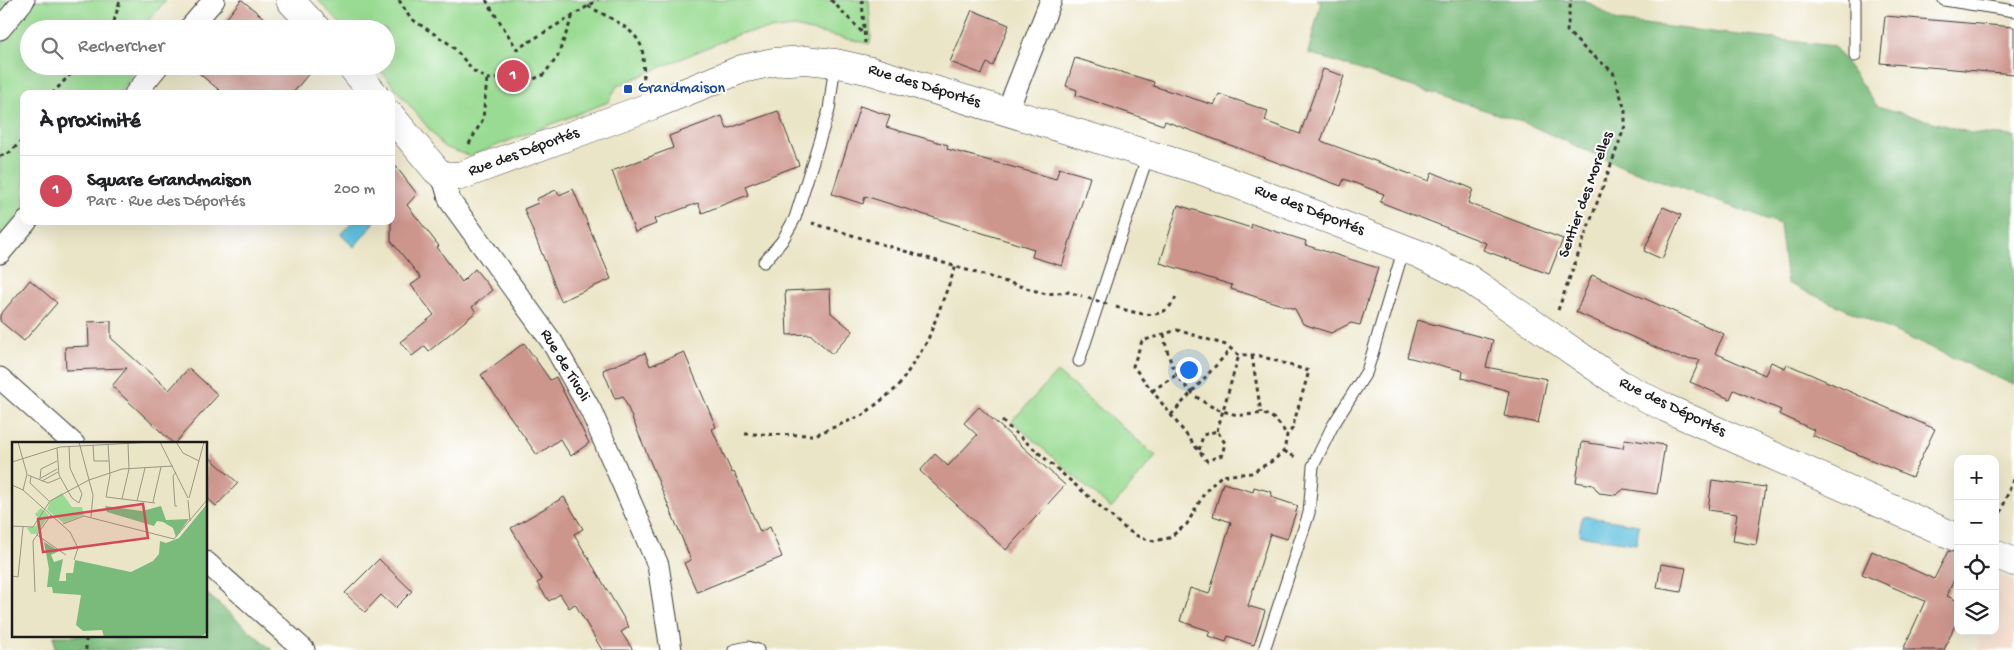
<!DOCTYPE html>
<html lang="fr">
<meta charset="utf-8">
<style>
body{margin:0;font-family:"Gochi Hand",sans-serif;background:#f6f6f6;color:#202124}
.controls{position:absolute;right:15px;bottom:15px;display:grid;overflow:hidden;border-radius:10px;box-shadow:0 5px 20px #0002}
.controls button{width:45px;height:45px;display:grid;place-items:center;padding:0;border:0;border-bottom:1px solid #e0e0e0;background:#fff;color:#202124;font:25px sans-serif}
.you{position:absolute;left:1188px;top:369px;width:18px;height:18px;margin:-12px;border:4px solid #fff;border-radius:50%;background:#1a73e8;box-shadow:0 0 0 8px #1a73e833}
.badge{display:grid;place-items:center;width:32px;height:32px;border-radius:50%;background:#d1495b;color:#fff;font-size:16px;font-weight:700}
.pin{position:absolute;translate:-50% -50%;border:2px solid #fff;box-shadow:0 1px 5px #0006}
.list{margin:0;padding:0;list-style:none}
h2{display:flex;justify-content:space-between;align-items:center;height:65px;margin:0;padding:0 20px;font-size:21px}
h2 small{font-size:16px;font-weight:400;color:#757577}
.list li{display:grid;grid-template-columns:32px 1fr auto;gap:15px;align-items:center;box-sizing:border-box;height:70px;padding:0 20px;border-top:1px solid #e0e0e0}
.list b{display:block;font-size:19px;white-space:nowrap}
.list p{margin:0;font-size:16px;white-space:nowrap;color:#757577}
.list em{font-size:16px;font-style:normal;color:#757577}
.icon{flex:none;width:28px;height:28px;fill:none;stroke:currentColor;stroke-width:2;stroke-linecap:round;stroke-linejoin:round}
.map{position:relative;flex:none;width:2014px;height:650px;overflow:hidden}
.search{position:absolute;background:#fff;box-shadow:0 5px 20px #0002;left:20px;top:20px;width:375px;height:55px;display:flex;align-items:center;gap:12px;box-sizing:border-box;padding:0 18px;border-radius:28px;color:#757577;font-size:19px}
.panel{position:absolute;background:#fff;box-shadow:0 5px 20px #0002;left:20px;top:90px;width:375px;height:135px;border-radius:10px}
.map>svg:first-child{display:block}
.built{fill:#f3d4bf}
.green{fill:#99db92;stroke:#5a7c57}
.forest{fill:#7abb7c;stroke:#4b6c4c}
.water{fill:#60c1de;stroke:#3e6e7d}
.building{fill:#cd968d}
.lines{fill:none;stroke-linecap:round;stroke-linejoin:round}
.lane-casing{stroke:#3b3a36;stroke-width:13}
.street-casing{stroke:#3b3a36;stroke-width:23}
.secondary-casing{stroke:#3b3a36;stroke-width:29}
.path{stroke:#3b3a36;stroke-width:3;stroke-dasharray:4 4;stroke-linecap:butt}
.lane{stroke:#fff;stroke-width:11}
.street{stroke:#fff;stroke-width:21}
.secondary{stroke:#fff;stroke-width:28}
.path-bridge{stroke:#3b3a36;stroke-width:3;stroke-dasharray:4 4;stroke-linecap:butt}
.transit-dot{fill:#1a4fb4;stroke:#fff;stroke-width:2}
.labels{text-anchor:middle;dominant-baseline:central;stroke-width:4;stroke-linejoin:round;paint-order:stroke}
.street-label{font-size:16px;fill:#1c1c1c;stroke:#fff}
.transit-label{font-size:16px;fill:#164399;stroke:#fff;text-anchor:start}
.inset-road{fill:none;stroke:#989583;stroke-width:1}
.view{fill:#d1495b;fill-opacity:0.15;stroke:#d1495b;stroke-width:2.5}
.inset-edge{fill:none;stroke:#1c1c1c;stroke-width:2.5}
</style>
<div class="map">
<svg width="2014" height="650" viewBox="0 0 2014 650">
<rect width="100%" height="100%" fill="#fff"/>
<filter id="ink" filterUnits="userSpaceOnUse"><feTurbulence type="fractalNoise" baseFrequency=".02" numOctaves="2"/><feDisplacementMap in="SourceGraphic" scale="10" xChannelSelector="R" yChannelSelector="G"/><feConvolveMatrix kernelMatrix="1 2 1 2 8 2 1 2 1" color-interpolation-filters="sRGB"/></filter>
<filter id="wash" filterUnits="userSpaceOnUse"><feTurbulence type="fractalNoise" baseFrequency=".0096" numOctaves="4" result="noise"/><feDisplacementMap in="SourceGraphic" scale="20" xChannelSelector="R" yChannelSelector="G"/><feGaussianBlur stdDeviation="1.12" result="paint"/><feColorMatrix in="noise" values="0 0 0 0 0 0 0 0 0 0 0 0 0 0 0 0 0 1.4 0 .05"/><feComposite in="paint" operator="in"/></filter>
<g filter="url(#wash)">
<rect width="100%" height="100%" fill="#ebe5c7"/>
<path class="built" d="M1995,574L2014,581V650H1979V631H1995Z"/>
<path class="green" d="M0,0H166L141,29H29V66H138L119,94H24V208L0,236V46L12,30L0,21Z
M318,0H869L871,38L870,44L794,27L739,34L617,86L608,102L470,156L444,147L377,66H386V29H345Z
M1057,372L1156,456L1111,509L1012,421Z"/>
<path class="forest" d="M1317,0H1585L1617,21L1834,46L1877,106L1971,133L2014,136V385L1787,283L1780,224L1623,167L1525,123L1308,53L1321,2Z
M206,593L272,650H55L54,636H206Z"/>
<path class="water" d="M353,221L375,222L354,247L341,235Z
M1582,516L1639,525L1636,544L1579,535Z"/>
<g id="blocks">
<path class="building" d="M241,0H242L277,29H218Z
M972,10L1009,25L993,66L987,63L982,74L950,62Z
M1885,16L2014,27V74L1880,63Z
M1075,58L1154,82L1153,86L1214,105L1219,94L1268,111L1265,121L1300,134L1323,69L1344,76L1321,141L1429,181L1432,172L1473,189L1468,203L1563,239L1549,274L1483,250L1486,243L1380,202L1384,194L1344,179L1341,186L1165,121L1163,125L1076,95L1077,90L1066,86Z
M190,66H315L292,94H224Z
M860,106L890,116L886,127L948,145L947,149L1056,179L1059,168L1090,177L1062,266L1032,257L1034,249L992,236L865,196L863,204L832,194Z
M778,111L799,165L745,186L748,195L702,213L698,203L654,219L656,224L635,232L612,171L673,148L669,136L722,116L727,129Z
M391,160L417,194L407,205L439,246L437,247L462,282L475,269L492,290L472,307L476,312L429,351L425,346L412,356L400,342L434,315L411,285L421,278L391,241Z
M573,189L611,279L561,301L524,209L538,203L536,199L556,190L559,195Z
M1178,205L1251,228L1252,224L1306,241L1305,245L1378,268L1360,325L1351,323L1331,333L1303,324L1295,309L1231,289L1232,285L1160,263Z
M1663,207L1681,215L1662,259L1644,251Z
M1592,275L1724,334L1715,353L1765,375L1771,362L1785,368L1787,364L1935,429L1912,477L1812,435L1814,430L1779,414L1781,410L1734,390L1730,399L1690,382L1700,360L1677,357L1576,312Z
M30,280L57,303L24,341L0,321V315Z
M830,289L831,313L853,331L832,354L810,334L787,335L785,291Z
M1417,320L1493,340L1486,367L1547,379L1538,423L1504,416L1509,391L1462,378L1463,371L1407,357Z
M111,321V338L169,390L189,368L218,395L174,444L112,386L127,368L66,370L65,347L89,346L88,322Z
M524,343L550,380L556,377L589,443L571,456L560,439L537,455L481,375Z
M684,352L716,427L712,429L732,473L734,472L760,532L770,527L782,557L697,592L684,563L691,560L623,396L615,399L603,370L645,353L650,366Z
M979,407L1065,485L1006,550L920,471L935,454L948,466L977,435L964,423Z
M1625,439L1665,445L1657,494L1624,489L1616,495L1599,493L1593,485L1576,482L1582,442L1623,448Z
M206,454L238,483L216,506L206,497Z
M1712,480L1765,487L1756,545L1733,541L1737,514L1708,510Z
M1223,483L1253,492L1254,487L1272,492L1271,497L1298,506L1287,539L1270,534L1248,606L1265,611L1254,645L1228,636L1226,642L1208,636L1210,631L1180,621L1190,588L1209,594L1231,522L1213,516Z
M564,497L583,529L574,534L629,627L621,632L633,650H602L575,604L569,608L560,594L549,601L537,583L542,580L511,528Z
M1872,551L1934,579L1948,551L1958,553V570L1947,596L1958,601V618L1944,650H1903L1925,601L1862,574Z
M379,559L412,591L395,608L381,595L365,612L345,593Z
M1661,564L1686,568L1681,592L1657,588Z"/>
</g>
</g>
<g filter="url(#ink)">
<use href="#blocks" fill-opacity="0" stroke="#3b3a36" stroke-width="1"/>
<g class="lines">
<defs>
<path id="lane" d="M1855,0V56
M1944,0L2014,11
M764,262L782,241L795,218L829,110L835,63
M1079,361L1148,155
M734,650L748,647L758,650
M1264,650L1309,513L1313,466L1332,427L1367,371L1404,248"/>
<path id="street" d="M0,29L24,0
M189,29L214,0
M135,94L158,66
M1007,112L1051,0
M442,175L450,201L552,342L591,411L658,565L671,650
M0,253L27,221
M0,378L74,444
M206,562L304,650"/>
<path id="secondary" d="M290,0L317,29
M351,66L374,94
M391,116L436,170L442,175L460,176L651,106L742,69L774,62L806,60L835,63L871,71L1197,169L1419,254L1466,277L1620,384L1666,408L1958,538
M1995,554L2014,562"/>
</defs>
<use href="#lane" class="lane-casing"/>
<use href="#street" class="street-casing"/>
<use href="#secondary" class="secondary-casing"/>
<path class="path" d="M399,0L410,18L451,45L474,71L487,79L499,78L529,81L543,75L557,58L573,15
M486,0L517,49L598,0
M831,0L863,33
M862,0L865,43
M588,6C605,16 637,28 642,49C644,59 643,70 644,81
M112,29L120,0
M52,94L78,66
M469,144L483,119L487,79
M0,156L9,153L24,139
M812,223L1046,294L1068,292L1082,296
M1116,307C1139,314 1166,324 1177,294
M1558,310L1625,126V110L1613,72L1584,48L1567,31L1571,0
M1164,334C1169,376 1195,408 1239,415C1249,416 1260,411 1269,416C1277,419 1282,428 1287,435
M1252,356L1261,413
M1152,391L1176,375
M1171,415L1230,350
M1002,421L1127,530L1141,538L1154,541L1169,538L1187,524L1205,492L1221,476L1251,473L1274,460L1284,451L1287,435L1292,429L1309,371L1257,355H1239L1226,345L1177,330L1142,341L1133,366L1199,451L1207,461L1222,455L1225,443L1217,431L1203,435L1199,451
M1217,431L1239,355
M745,434L815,435L863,415L898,387L927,342L956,266
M1284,451L1297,458
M1995,528L2014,477
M86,650V636"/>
<use href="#lane" class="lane"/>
<use href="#street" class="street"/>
<use href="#secondary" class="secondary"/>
<path class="path-bridge" d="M1088,298L1110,305"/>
</g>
</g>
<rect class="transit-dot" x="623" y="84" width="10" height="10" rx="2.5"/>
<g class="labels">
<g class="street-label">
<text transform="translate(924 87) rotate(17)">Rue des Déportés</text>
<text transform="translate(524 153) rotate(-20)">Rue des Déportés</text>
<text transform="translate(1587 195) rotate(-70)">Sentier des Morelles</text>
<text transform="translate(1309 211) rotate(21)">Rue des Déportés</text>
<text transform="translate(564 366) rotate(59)">Rue de Tivoli</text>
<text transform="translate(1672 408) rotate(26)">Rue des Déportés</text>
</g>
<g class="transit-label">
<text x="638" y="89">Grandmaison</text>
</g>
</g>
<g transform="translate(12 442)">
<rect width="195" height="195" fill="#ebe5c7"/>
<path d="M50,51L60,65H70L72,73L52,81L35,68L38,59ZM29,66L37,73L25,92H19L15,86L24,84L27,78L23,72Z" fill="#99db92"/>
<path d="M195,62V191L187,195H92L90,188L71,189L64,183L69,153L41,151L40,145H35L37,127L32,100L47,109L39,113L42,120L51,117L47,139H54V131H61L63,118L119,130L141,119L147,112L148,99L154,101L167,96ZM93,64L130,69L149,64L154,78L177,77L164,95L161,86L151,80L145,79L142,84L95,70Z" fill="#7abb7c"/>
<path class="inset-road" d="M6,0L15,32L11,48M67,0L81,53L79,75M148,0L176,56M164,0L171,11L187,19M96,2L98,33L94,55L143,61M81,3L82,19H97M45,6L47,33L60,56L67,61L70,52L58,26L57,4M0,20L48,5L142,0M164,30L161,34L163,64H165M16,33L36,41L48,36M19,34L18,41L37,59M29,36L45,27M28,37L29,27L45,19M30,39L46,30M0,43L11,48L58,90L66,106L62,118M177,56L192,0M110,57L117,27L116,2M176,58L178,79M125,59L133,26M141,60L149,25M39,73L25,93L54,113M51,82L72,74L162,97L195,58M0,84L21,85L38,59L77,38L110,27L161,24M0,134L6,135L11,85M23,150L21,99L25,93"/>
<path class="view" d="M131,62L136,96L31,110L26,77Z"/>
<rect width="195" height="195" class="inset-edge"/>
</g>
</svg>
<div class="controls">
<button>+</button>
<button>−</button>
<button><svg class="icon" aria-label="locate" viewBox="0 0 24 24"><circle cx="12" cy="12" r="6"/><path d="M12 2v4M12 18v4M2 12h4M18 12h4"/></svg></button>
<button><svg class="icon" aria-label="layers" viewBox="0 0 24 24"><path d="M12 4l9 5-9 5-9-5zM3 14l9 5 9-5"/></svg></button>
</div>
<div class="you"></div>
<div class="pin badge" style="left:513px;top:76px">1</div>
<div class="search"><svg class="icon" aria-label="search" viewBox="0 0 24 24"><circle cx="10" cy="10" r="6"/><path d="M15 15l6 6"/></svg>Rechercher</div>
<section class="panel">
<h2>À proximité<small></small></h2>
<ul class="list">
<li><span class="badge">1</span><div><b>Square Grandmaison</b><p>Parc · Rue des Déportés</p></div><em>200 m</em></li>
</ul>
</section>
</div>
